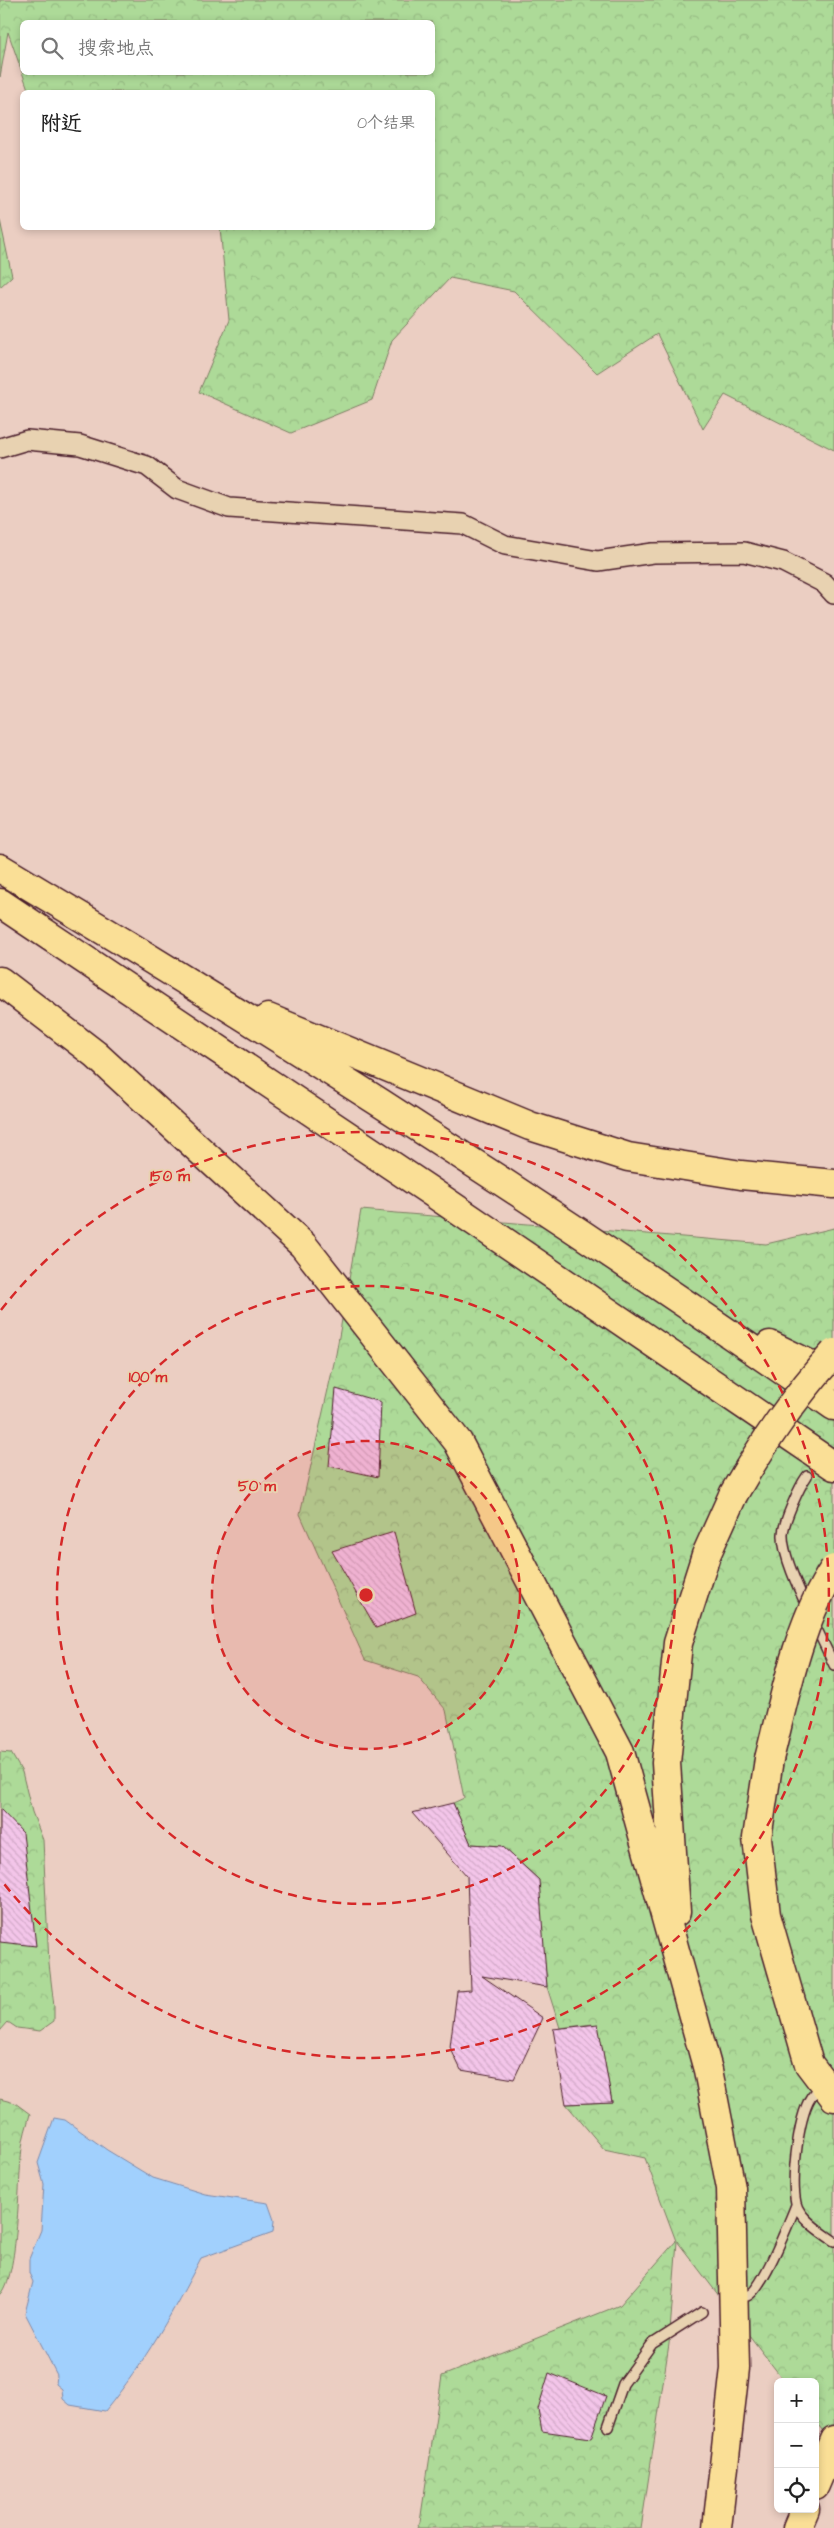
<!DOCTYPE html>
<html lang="zh">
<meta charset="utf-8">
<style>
body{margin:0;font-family:"Architects Daughter","LXGW WenKai TC",sans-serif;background:#f6f6f6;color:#222}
.controls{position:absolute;right:15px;bottom:15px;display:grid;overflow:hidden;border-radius:8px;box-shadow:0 2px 8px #0003}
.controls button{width:45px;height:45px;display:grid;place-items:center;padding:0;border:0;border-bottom:1px solid #e0e0e0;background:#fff;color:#222;font:25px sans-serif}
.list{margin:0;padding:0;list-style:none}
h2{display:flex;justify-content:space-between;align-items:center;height:65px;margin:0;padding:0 20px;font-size:21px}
h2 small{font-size:16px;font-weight:400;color:#767676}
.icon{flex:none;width:28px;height:28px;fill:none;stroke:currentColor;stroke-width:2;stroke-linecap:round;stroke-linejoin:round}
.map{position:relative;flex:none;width:834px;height:2528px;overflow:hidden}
.search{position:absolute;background:#fff;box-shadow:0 2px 8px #0003;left:20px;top:20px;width:415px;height:55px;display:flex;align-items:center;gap:12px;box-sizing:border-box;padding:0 18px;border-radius:8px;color:#767676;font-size:19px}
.panel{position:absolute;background:#fff;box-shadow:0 2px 8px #0003;left:20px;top:90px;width:415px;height:140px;border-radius:8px}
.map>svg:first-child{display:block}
.forest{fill:url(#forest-crowns);stroke:#7c7c62;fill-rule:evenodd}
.water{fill:#a1d0fd;stroke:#7e89a9}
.building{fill:url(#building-back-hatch);stroke:#4a1f2b}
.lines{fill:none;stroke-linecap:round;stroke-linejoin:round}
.service-casing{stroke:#4a1f2b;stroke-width:12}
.minor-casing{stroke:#4a1f2b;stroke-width:22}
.motorway-casing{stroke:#4a1f2b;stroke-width:31}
.service{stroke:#e8d2b1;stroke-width:9}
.minor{stroke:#e8d2b1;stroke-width:19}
.motorway{stroke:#fadf96;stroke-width:28}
.motorway-bridge-casing{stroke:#4a1f2b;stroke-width:31;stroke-linecap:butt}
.motorway-bridge{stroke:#fadf96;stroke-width:28}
.ring{fill:none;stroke:#d62828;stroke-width:2.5;stroke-dasharray:9 6}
.centre{fill:#d62828;stroke:#e8d2b1;stroke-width:2.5}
.ring-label{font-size:15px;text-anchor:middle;font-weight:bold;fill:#d62828;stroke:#e8d2b1;stroke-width:4;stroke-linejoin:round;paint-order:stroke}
</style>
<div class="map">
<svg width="834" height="2528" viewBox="0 0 834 2528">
<defs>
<pattern id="forest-crowns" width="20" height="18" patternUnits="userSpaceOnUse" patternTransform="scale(1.25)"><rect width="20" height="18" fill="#adda98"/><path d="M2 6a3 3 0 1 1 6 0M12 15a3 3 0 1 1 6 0" fill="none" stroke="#96bb83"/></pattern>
<pattern id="building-back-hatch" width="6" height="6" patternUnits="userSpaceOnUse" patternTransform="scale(1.25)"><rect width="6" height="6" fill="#f3c5e9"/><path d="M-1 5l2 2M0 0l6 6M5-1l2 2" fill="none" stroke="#d2a9c8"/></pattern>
</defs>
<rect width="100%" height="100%" fill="#ebcec2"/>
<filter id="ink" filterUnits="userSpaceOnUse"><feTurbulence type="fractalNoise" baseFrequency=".02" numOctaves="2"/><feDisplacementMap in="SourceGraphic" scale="10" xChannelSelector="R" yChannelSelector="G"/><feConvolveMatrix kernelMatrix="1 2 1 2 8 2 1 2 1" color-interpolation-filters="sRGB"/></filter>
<g filter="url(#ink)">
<path class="forest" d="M0,0H834V450L725,395L703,429L657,334L597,373L514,291L450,278L392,340L372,400L291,433L199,392L229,320L220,228H432V92H29L8,32L0,77ZM432,22V72H22V22Z
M0,220L12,276L0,287Z
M361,1210L766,1244L834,1228V2445L815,2421V2382H785L677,2241L669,2344L641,2528H417L420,2522L442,2376L620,2305L676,2241L645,2158L604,2149L566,2104L612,2102L602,2047L593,2024L560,2028L547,1987L537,1878L502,1846L471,1844L453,1803L464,1798L446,1710L418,1677L365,1660L300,1514L336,1354Z
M0,1752L11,1753L22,1772L32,1812L43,1840L49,1964L54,2006V2021L40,2031L17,2028L8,2022L0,2031Z
M0,2099L15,2103L30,2114C27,2126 23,2137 22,2148C18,2178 19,2278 0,2295Z"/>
<path class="water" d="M54,2118L65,2120L107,2150L153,2178L205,2194L268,2203L274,2220L273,2232L201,2258C172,2314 145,2362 105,2411L70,2405L63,2399L62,2389L56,2384L57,2375L25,2313L33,2282L29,2273V2259L41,2230L44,2184L38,2163Z"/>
<path class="building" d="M336,1389L381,1402L378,1477L329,1466Z
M394,1532L416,1613L376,1628L332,1551Z
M453,1803L471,1844L502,1846L539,1880L547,1987L482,1976L543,2018L514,2079L461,2070L450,2047L457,1991L471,1990L467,1876L412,1813Z
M0,1809L23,1833L36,1946L0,1942Z
M598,2024L612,2102L566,2104L553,2029Z
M549,2373L606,2396L591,2438L542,2431L538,2409Z"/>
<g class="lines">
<defs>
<path id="service" d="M807,1476C799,1487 784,1521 783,1534C782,1554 799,1590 808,1609
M814,1623L834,1665
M814,2093C798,2111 791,2179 796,2203C799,2218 822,2233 834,2241
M747,2296C762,2291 789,2222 796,2205
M608,2427L623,2384L652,2344L702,2312"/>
<path id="minor" d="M0,448L27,440L80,445L147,466L177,489L229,508L463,524L505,545L598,561L653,553L744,552L783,562L824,583L834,594"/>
<path id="motorway" d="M0,868C284,1037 563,1217 834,1406
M0,903L430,1191L834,1466
M0,981L95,1054L303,1245L458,1442L620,1752L708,2070L731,2188L735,2368L717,2528
M268,1018L530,1126L628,1157L741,1175L834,1184
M770,1345L834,1376
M769,1759L757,1838L766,1915L809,2064L834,2097
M676,1912L666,1763L678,1643L706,1555L733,1495
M815,2485L834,2440
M797,2528L805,2509"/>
</defs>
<use href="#service" class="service-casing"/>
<use href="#minor" class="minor-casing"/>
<use href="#motorway" class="motorway-casing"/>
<use href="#service" class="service"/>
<use href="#minor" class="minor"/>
<use href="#motorway" class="motorway"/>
<defs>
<path id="motorway-bridge" d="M733,1495C763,1443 793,1398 834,1353
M769,1759C785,1697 798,1623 834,1569"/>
</defs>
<use href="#motorway-bridge" class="motorway-bridge-casing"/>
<use href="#motorway-bridge" class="motorway-bridge"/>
</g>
</g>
<circle cx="366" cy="1595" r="154" fill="#d62828" fill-opacity=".12"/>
<g class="ring">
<circle cx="366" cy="1595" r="154"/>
<circle cx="366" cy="1595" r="309"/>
<path d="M1 1310A463 463 0 1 1 1 1880"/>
</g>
<circle cx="366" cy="1595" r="8" class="centre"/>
<g class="ring-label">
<text x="170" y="1181">150 m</text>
<text x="148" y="1382">100 m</text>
<text x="257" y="1491">50 m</text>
</g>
</svg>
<div class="controls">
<button>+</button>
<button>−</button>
<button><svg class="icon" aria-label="locate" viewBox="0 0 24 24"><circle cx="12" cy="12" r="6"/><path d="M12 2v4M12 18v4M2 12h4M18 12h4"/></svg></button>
</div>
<div class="search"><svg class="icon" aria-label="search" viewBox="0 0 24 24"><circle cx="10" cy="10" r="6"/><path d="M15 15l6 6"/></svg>搜索地点</div>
<section class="panel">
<h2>附近<small>0个结果</small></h2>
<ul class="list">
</ul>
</section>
</div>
